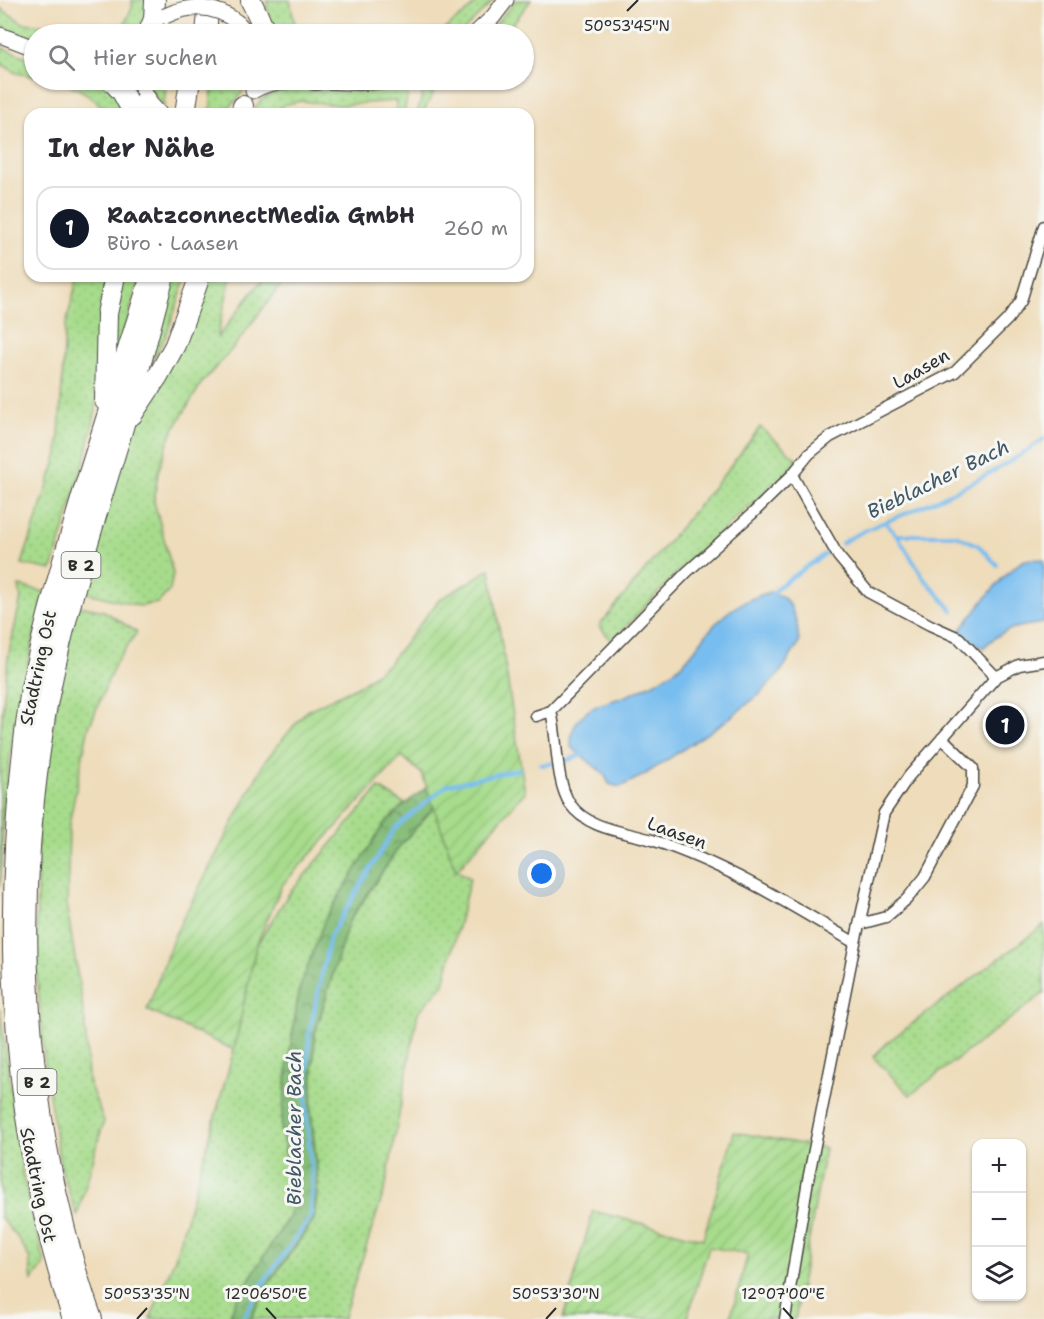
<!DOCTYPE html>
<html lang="de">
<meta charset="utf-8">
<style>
body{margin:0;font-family:"Shantell Sans",sans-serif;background:#f2f2f3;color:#2b2b33}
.controls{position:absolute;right:18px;bottom:18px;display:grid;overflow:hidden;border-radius:12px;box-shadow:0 2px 4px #0004}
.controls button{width:54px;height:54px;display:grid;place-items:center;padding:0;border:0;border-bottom:2px solid #e1e1e2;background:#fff;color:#2b2b33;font:30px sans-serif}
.you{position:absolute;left:542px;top:874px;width:21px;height:21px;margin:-15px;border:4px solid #fff;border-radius:50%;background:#1a73e8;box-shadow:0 0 0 9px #1a73e833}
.badge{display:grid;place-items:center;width:39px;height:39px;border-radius:50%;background:#111827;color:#fff;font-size:20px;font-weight:700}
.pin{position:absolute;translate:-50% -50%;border:3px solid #fff;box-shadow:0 2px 6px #0006}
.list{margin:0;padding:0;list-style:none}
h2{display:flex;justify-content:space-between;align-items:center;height:78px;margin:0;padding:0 24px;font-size:26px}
h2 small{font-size:20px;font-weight:400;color:#7c7c81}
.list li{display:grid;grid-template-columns:39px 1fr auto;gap:18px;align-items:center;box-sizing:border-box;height:84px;margin:0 12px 12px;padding:0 12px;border:2px solid #e1e1e2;border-radius:18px}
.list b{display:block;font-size:22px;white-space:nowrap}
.list p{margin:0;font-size:20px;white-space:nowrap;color:#7c7c81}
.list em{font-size:20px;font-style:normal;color:#7c7c81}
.icon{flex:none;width:33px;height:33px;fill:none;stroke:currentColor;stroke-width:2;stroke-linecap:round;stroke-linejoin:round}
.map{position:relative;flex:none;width:1044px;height:1319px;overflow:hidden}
.search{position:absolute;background:#fff;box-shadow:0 2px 4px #0004;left:24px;top:24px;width:510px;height:66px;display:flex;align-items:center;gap:15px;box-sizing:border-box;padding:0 21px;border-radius:33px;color:#7c7c81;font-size:22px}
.panel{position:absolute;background:#fff;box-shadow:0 2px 4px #0004;left:24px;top:108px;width:510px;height:174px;border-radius:18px}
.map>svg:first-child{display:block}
.grass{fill:url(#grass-dots);stroke:#69845c;stroke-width:1.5}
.forest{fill:url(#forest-crowns);stroke:#587452;stroke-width:1.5}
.garden{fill:url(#garden-furrows);stroke:#69845c;stroke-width:1.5}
.water{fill:#78bdef;stroke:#52748d;stroke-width:1.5}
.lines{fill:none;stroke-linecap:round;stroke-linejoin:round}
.stream{stroke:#78bdef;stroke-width:4}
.street-casing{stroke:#484640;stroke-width:13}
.secondary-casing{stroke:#484640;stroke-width:17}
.highway-casing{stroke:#484640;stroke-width:22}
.street{stroke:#fff;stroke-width:10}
.secondary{stroke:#fff;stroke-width:15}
.highway{stroke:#fff;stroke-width:20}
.secondary-bridge-casing{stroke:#484640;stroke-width:17;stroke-linecap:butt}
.secondary-bridge{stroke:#fff;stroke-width:15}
.ticks{fill:none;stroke:#2b2b2b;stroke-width:2}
.labels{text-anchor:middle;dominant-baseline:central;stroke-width:6;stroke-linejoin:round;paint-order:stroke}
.shield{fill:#f6f6f2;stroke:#686867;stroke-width:1.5}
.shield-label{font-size:16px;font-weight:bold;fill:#2b2b2b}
.street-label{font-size:18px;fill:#2b2b2b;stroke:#f6f6f2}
.water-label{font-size:20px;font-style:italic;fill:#425766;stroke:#f6f6f2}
.ticks-label{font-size:15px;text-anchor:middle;fill:#2b2b2b;stroke:#f6f6f2;stroke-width:6;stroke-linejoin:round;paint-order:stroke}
</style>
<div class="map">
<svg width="1044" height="1319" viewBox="0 0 1044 1319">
<defs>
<pattern id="grass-dots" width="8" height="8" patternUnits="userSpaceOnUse" patternTransform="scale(1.5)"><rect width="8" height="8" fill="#a7dc8c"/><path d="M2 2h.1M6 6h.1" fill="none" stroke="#90bd79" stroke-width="1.8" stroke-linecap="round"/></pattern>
<pattern id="forest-crowns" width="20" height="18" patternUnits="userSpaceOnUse" patternTransform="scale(1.5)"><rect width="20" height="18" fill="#85bc78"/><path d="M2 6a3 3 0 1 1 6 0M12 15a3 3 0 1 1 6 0" fill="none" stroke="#6d9963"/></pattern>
<pattern id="garden-furrows" width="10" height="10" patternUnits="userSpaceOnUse" patternTransform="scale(1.5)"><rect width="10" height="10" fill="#a7dc8c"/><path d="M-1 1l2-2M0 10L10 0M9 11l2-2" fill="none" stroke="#90bd79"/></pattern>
</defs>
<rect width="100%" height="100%" fill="#f6f6f2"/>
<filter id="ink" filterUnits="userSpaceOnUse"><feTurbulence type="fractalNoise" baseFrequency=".0167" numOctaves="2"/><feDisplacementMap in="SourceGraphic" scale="12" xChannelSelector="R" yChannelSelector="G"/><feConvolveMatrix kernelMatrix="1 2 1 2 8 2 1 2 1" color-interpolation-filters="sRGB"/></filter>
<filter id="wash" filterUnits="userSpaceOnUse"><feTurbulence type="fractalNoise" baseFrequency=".008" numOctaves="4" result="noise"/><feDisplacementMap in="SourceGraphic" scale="24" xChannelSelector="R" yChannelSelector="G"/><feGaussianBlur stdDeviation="1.35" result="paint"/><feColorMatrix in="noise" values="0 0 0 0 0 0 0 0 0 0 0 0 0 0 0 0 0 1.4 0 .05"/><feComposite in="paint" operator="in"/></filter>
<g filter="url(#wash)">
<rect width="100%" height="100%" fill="#eedcba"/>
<path class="grass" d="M132,0H149L144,25L137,34H34V37L15,33L0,25V8L23,23L120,33L132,8Z
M267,0H290L294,21L300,34H277L268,15Z
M479,0H494L460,34H438L468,11Z
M516,0H531L505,34H487Z
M0,47L34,60V76L16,73L0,63Z
M53,80H101L112,88L126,114H109C94,97 76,84 53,80Z
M148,80H166L164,106L152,92Z
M217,80H247C243,97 227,114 210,114L212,89Z
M423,80H449L436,88L422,114H417L422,96Z
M394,84L402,85L408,93L404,114H393L396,112V101L339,105L301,101L283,105L274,114H252C258,99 266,96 281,90L376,88Z
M78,276H107L99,340L96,410L86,456L52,570L22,564L58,454L65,328Z
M121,276H140L112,376L110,328Z
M170,276H187L166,336L140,382Z
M206,276H231L217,338L265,276H288L232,349L201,384L171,434L158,472L154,501L173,573L170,590L158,603L139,606L80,591L133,426L157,390Z
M760,427L798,460L784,476L689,560L612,641L599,626L730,467Z
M19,586L45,592C28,659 13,726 5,794C1,824 4,855 0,886V735L8,657L21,598Z
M75,605L104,611L137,632L115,664L88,730L69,824L67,908L85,1022L88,1080L104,1121L77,1216L61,1169L46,1076L36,965L38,804Z
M379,788L405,804L383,825L299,990L288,1065L281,1128L290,1180V1215L236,1300L229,1319H150L175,1258L234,1050L256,946L288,895Z
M434,807L456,870L470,878L444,984L418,1012L386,1185L343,1319H251L264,1290L314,1220L318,1182L311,1110L315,1034L348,923L399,847Z
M1044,925V993L910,1095L873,1057L889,1041Z
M0,1009L23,1176L45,1263L32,1281L29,1257L17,1237L0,1217Z"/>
<path class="forest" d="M427,787L434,807L399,847L348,923L315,1034L311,1110L318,1182L314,1220L264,1290L251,1319H229L236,1300L290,1215V1180L281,1128L288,1065L299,990L325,919L383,825L405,804Z"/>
<path class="garden" d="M490,569L525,792L456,871L422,774L402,756L282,885L256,946L234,1050L147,1010L175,934L265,761L306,711L360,685L389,663L439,600Z
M734,1132L825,1148L795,1319H730L748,1254L709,1247L687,1319H563L593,1211L703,1239Z"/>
<path class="water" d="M1036,559L1044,560V623C1015,627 1005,627 983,648L960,631C975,612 1002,573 1023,561C1027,559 1032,559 1036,559Z
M770,592L783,597L790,605L797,623L799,643L780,673L759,695L723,723L644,775L620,787L609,784L604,774L571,747C571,733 573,724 584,714C596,703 611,702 626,696C641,690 667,677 679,667C691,657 699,643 709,631C728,609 742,601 770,592Z"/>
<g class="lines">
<path class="stream" d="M885,522L896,535H956L979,546L997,565
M897,535L923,577L953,611
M842,543C866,527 893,520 918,508C962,489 1005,467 1044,439
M771,596L778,587L825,554
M565,761L584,754
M541,765L554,763
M243,1319L261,1286L310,1218L313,1186L306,1110L309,1035L330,936L395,828L447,785L520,769"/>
</g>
</g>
<g filter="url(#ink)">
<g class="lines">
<defs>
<path id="street" d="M996,677L1019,665L1044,661
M551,711C558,738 555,781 570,804C587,829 626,832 652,840C725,864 790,904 855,943
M536,716L551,711L687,572L752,514L792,475L809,454L830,437L955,372L1008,319L1021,301L1044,226
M860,924L886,917L907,899L925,877L973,786V768L942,738
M785,1319L808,1180L855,943L884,813L909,776L996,677L959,638L930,625L868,592L838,556L792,475"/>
<path id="secondary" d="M238,23L248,34
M475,34L493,17L506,0
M0,35L34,48
M139,80L146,99L160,114
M253,91C286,69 346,89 386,80"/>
<path id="highway" d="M251,1L267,34
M150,29L154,19L155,0
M206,34L209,0
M111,80L122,92L134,114
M315,80H316
M146,99V114
M185,114L190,80
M241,114L243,106
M105,401L107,314L115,276
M132,415L158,376L175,345L200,276
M73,1319C6,1116 0,899 31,688C45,620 65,553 85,486C107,416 129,346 151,276
M92,1319C80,1287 71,1254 63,1221C25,1070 18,913 39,758C42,739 44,719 48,700C66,608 95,520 122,431C137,380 150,328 164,276"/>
</defs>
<use href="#street" class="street-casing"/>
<use href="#secondary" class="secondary-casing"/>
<use href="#highway" class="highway-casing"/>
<use href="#street" class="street"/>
<use href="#secondary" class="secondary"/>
<use href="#highway" class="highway"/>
<defs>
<path id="secondary-bridge" d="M165,16C190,4 216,5 238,23"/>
</defs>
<use href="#secondary-bridge" class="secondary-bridge-casing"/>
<use href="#secondary-bridge" class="secondary-bridge"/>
</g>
</g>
<path class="ticks" d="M627,11L638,0M266,1308L276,1319M783,1308L793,1319M137,1319L147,1308M546,1319L556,1308"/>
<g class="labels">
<g class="shield">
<rect x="61.5" y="552" width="39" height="26" rx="4.5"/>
<rect x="17.5" y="1069" width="39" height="26" rx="4.5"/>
</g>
<g class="shield-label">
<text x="81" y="565">B 2</text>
<text x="37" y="1082">B 2</text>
</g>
<g class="street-label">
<text transform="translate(921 369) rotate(-30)">Laasen</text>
<text transform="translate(38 668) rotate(-78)">Stadtring Ost</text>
<text transform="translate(677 833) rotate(20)">Laasen</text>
<text transform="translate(38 1185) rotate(78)">Stadtring Ost</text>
</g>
<g class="water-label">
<text transform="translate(938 479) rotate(-26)">Bieblacher Bach</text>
<text transform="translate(294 1128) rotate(-90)">Bieblacher Bach</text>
</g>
</g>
<g class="ticks-label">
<text x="627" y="31">50°53'45"N</text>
<text x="556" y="1299">50°53'30"N</text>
<text x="147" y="1299">50°53'35"N</text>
<text x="266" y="1299">12°06'50"E</text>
<text x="783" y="1299">12°07'00"E</text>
</g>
</svg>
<div class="controls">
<button>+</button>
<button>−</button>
<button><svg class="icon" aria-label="layers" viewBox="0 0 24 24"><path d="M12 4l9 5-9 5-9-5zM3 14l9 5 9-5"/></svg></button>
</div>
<div class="you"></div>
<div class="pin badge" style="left:1005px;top:725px">1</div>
<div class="search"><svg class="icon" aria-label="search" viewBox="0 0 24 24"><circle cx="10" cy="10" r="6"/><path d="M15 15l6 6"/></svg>Hier suchen</div>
<section class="panel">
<h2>In der Nähe<small></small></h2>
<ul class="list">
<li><span class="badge">1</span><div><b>RaatzconnectMedia GmbH</b><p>Büro · Laasen</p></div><em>260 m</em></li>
</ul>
</section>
</div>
